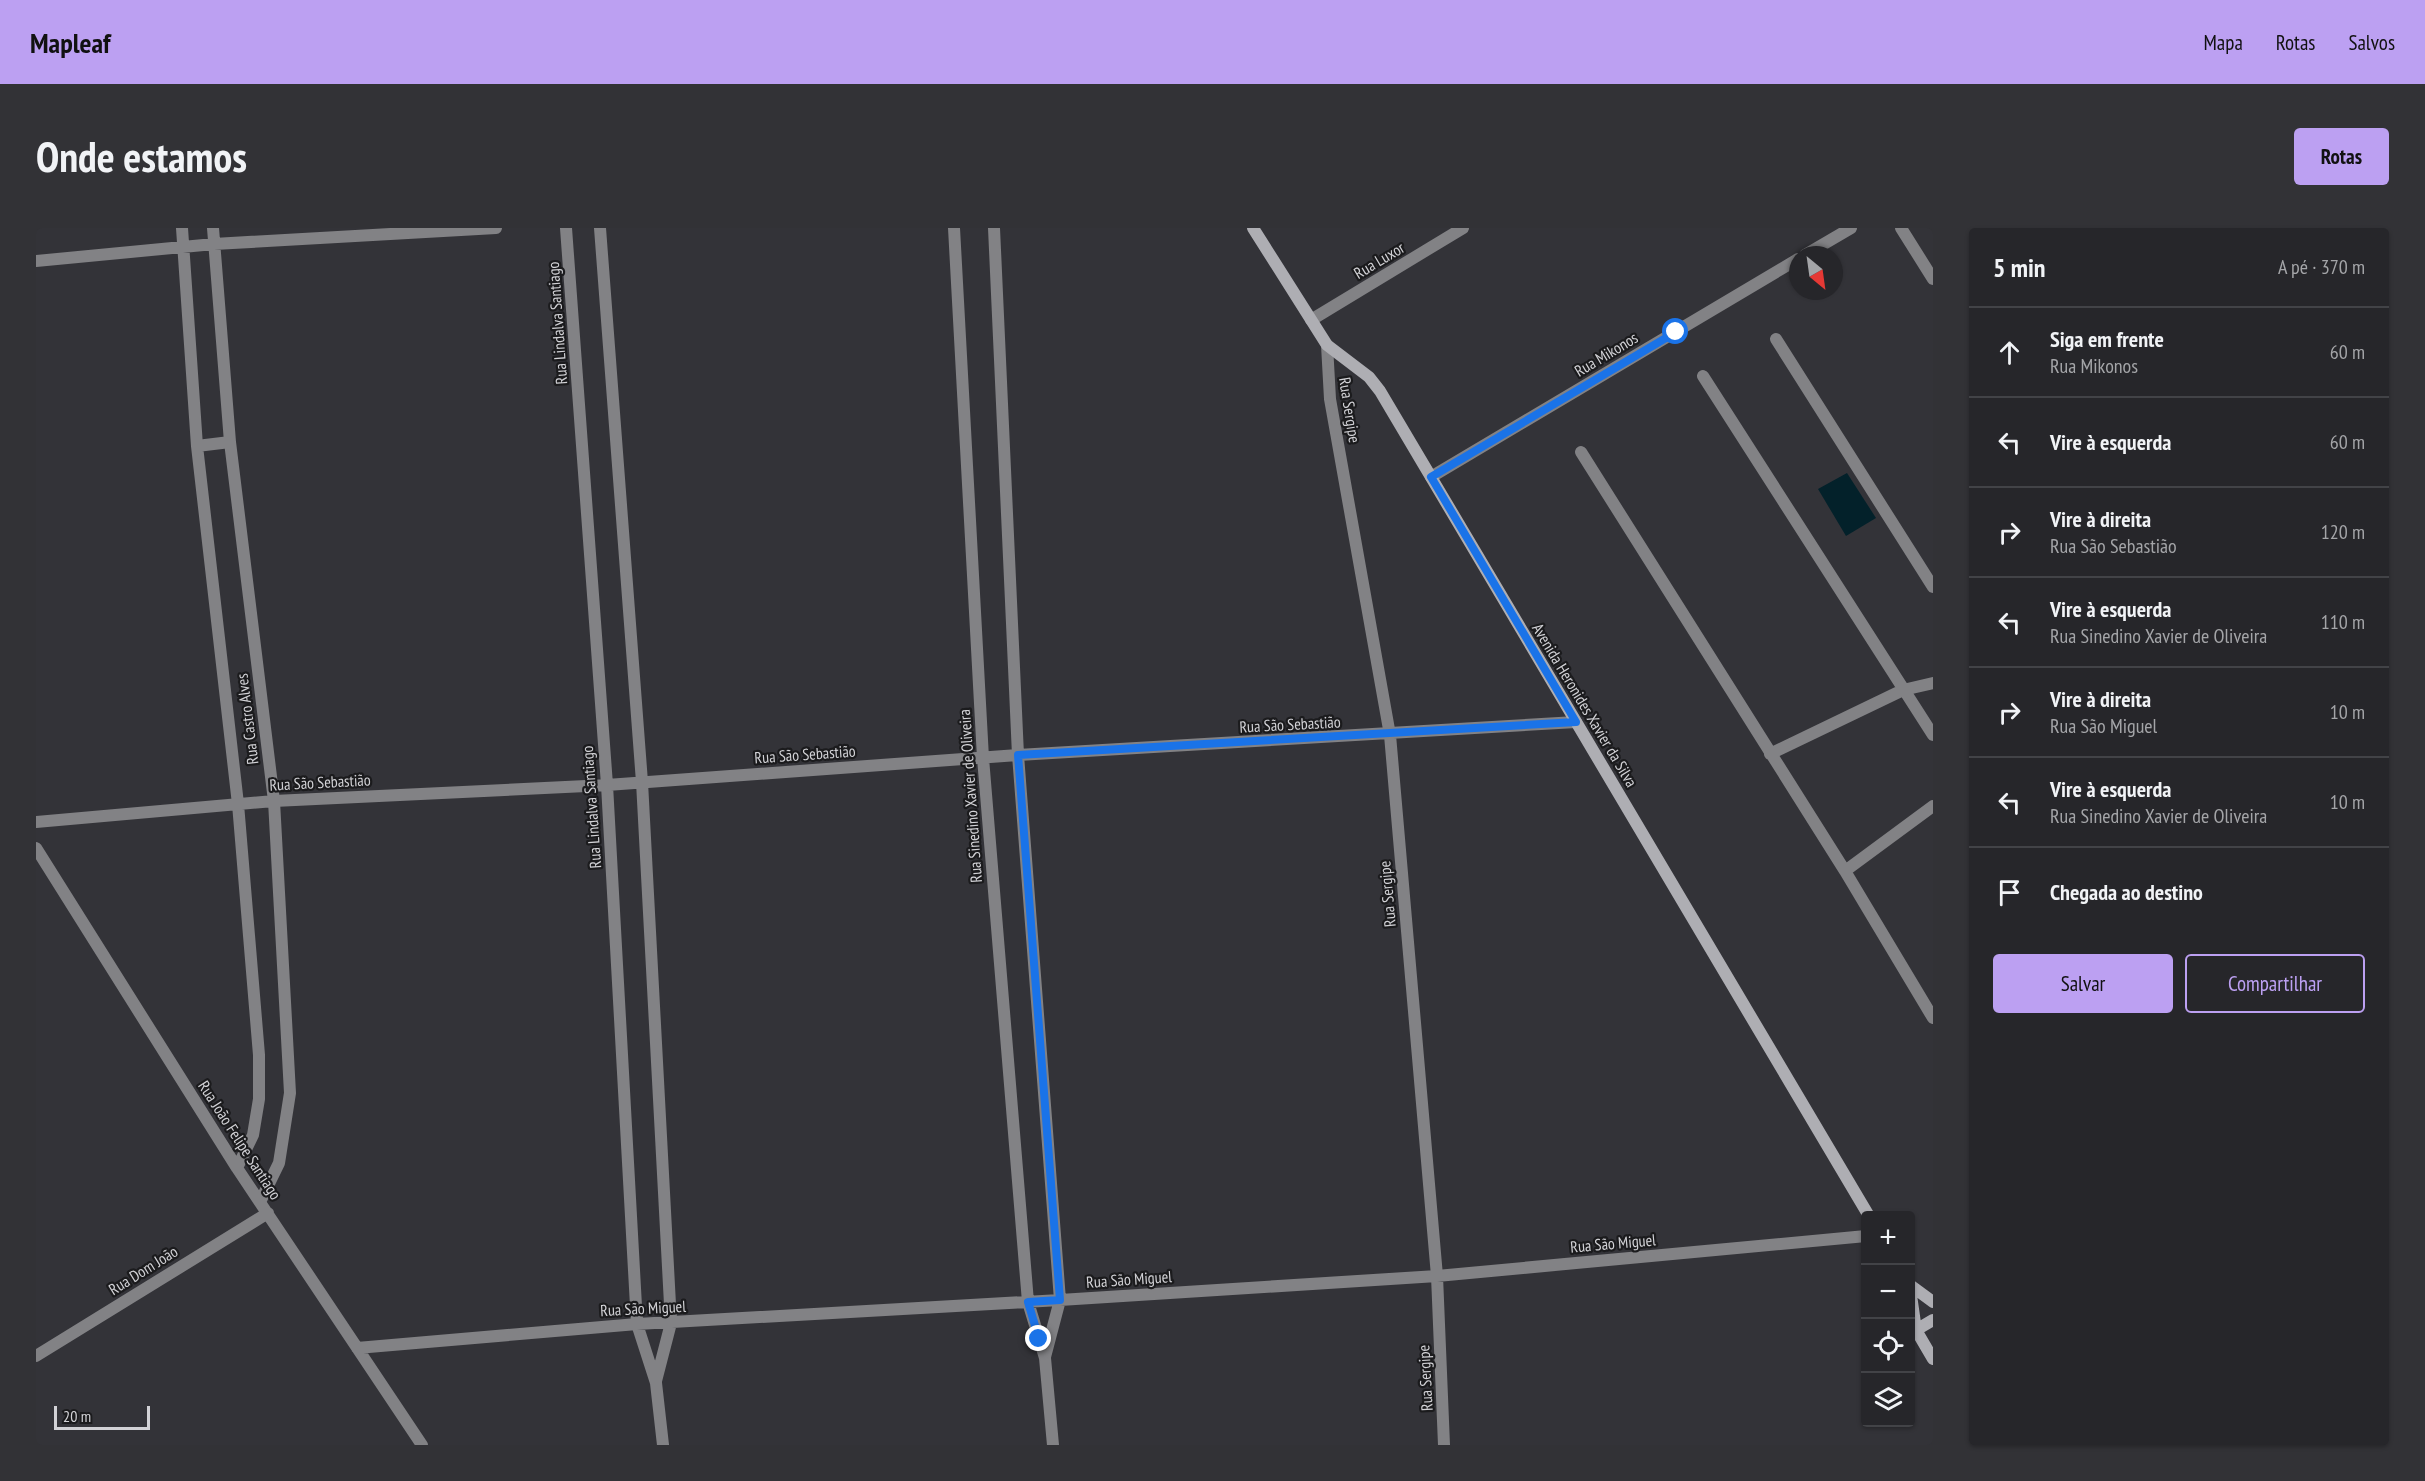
<!DOCTYPE html>
<html lang="pt">
<meta charset="utf-8">
<style>
body{margin:0;font-family:"PT Sans Narrow",sans-serif;background:#323236;color:#f1f3f6}
.controls{position:absolute;right:18px;bottom:18px;display:grid;overflow:hidden;border-radius:6px;box-shadow:0 2px 4px #0004}
.controls button{width:54px;height:54px;display:grid;place-items:center;padding:0;border:0;border-bottom:2px solid #424347;background:#26262a;color:#f1f3f6;font:30px sans-serif}
.compass{position:absolute;left:1753px;top:18px;width:54px;height:54px;border-radius:50%;background:#26262a;box-shadow:0 2px 4px #0004;rotate:151deg}
.scale{position:absolute;left:18px;bottom:15px;width:96px;box-sizing:border-box;padding-left:6px;border:3px solid #d2d2d6;border-top:0;font-size:16px;line-height:21px;white-space:nowrap;color:#d2d2d6;-webkit-text-stroke:4px #1b1b1d;paint-order:stroke}
.stop{position:absolute;width:18px;height:18px;margin:-14px;border:4px solid #1a73e8;border-radius:50%;background:#fff}
.stop.end{background:#1a73e8;border-color:#fff;box-shadow:0 2px 6px #0008}
.list{margin:0;padding:0;list-style:none}
h2{display:flex;justify-content:space-between;align-items:center;height:78px;margin:0;padding:0 24px;font-size:26px}
h2 small{font-size:20px;font-weight:400;color:#a4a5a8}
.list li{display:grid;grid-template-columns:39px 1fr auto;gap:18px;align-items:center;box-sizing:border-box;height:90px;padding:0 24px;border-top:2px solid #424347}
.list b{display:block;font-size:22px;white-space:nowrap}
.list p{margin:0;font-size:20px;white-space:nowrap;color:#a4a5a8}
.list em{font-size:20px;font-style:normal;color:#a4a5a8}
.actions{display:flex;gap:12px;padding:18px 24px}
.actions a{flex:1;padding:14px 0;border:2px solid #bca0f2;border-radius:6px;text-align:center;font-size:21px;color:#bca0f2}
.actions .main{background:#bca0f2;color:#111}
.icon{flex:none;width:33px;height:33px;fill:none;stroke:currentColor;stroke-width:2;stroke-linecap:round;stroke-linejoin:round}
.map{position:relative;flex:none;width:1897px;height:1217px;overflow:hidden;border-radius:6px}
header{display:flex;align-items:center;gap:36px;box-sizing:border-box;height:84px;padding:0 30px;background:#bca0f2;color:#111}
header strong{font-size:28px}
nav{display:flex;gap:33px;margin-inline-start:auto;font-size:21px}
.intro{display:flex;align-items:center;justify-content:space-between;box-sizing:border-box;height:144px;padding:0 36px}
h1{margin:0;font-size:42px}
.button{padding:15px 27px;border-radius:6px;background:#bca0f2;color:#111;font-size:21px;font-weight:700}
main{display:flex;gap:36px;padding:0 36px}
aside{flex:1;background:#26262a;border-radius:6px;box-shadow:0 2px 4px #0004}
.map>svg:first-child{display:block}
.water{fill:#03212a}
.lines{fill:none;stroke-linecap:round;stroke-linejoin:round}
.street{stroke:#828285;stroke-width:12}
.secondary{stroke:#aeaeb3;stroke-width:12}
.route{stroke:#1a73e8;stroke-width:8}
.labels{text-anchor:middle;dominant-baseline:central;stroke-width:4.5;stroke-linejoin:round;paint-order:stroke}
.street-label{font-size:16px;fill:#d2d2d6;stroke:#1b1b1d}
</style>
<header>
<strong>Mapleaf</strong>
<nav><a>Mapa</a><a>Rotas</a><a>Salvos</a></nav>
</header>
<div class="intro"><h1>Onde estamos</h1><a class="button">Rotas</a></div>
<main>
<div class="map">
<svg width="1897" height="1217" viewBox="0 0 1897 1217">
<rect width="100%" height="100%" fill="#333338"/>
<path class="water" d="M1811,245L1840,290L1810,308L1782,261Z"/>
<g class="lines">
<path class="street" d="M146,0L161,218L202,576L223,827V871L217,907L201,940
M177,0L194,214L238,573L254,865L243,935L224,974
M530,0L571,557L601,1096L620,1155L627,1217
M564,0L606,554L635,1095L620,1153
M918,0L947,530L992,1074L1009,1130L1017,1217
M958,0L982,527L1024,1072L1009,1129
M1865,0L1897,51
M1769,27L1815,0
M0,33L178,16L460,0
M1275,92L1427,0
M1740,111L1897,359
M1291,117L1294,171L1354,507L1401,1048L1408,1217
M1667,148L1897,507
M161,218L194,214
M1545,224L1809,643L1897,790
M1395,249L1762,31
M1734,526L1867,462L1897,455
M0,594L238,573L571,557L982,527L1540,494
M0,620L201,940L386,1217
M1809,643L1897,578
M321,1120L601,1096L1024,1072L1401,1048L1830,1008
M0,1128L232,985"/>
<path class="secondary" d="M1217,0L1291,117L1333,149L1344,163L1833,988
M1874,1057L1897,1074
M1874,1060L1880,1102L1897,1131
M1880,1102L1897,1092"/>
</g>
<g class="lines">
<path class="route" d="M1003,1111L992,1074L1024,1072L982,527L1540,494L1395,249L1640,104"/>
</g>
<g class="labels">
<g class="street-label">
<text transform="translate(1343 32) rotate(-31)">Rua Luxor</text>
<text transform="translate(521 95) rotate(-94)">Rua Lindalva Santiago</text>
<text transform="translate(1570 126) rotate(-31)">Rua Mikonos</text>
<text transform="translate(1314 182) rotate(81)">Rua Sergipe</text>
<text transform="translate(1549 477) rotate(59)">Avenida Heronides Xavier da Silva</text>
<text transform="translate(211 491) rotate(-97)">Rua Castro Alves</text>
<text transform="translate(1254 496) rotate(-3)">Rua São Sebastião</text>
<text transform="translate(769 526) rotate(-4)">Rua São Sebastião</text>
<text transform="translate(284 554) rotate(-3)">Rua São Sebastião</text>
<text transform="translate(934 568) rotate(-94)">Rua Sinedino Xavier de Oliveira</text>
<text transform="translate(555 579) rotate(-94)">Rua Lindalva Santiago</text>
<text transform="translate(1351 666) rotate(-95)">Rua Sergipe</text>
<text transform="translate(204 912) rotate(57)">Rua João Felipe Santiago</text>
<text transform="translate(1577 1015) rotate(-5)">Rua São Miguel</text>
<text transform="translate(107 1042) rotate(-32)">Rua Dom João</text>
<text transform="translate(1093 1051) rotate(-4)">Rua São Miguel</text>
<text transform="translate(607 1080) rotate(-3)">Rua São Miguel</text>
<text transform="translate(1389 1150) rotate(-93)">Rua Sergipe</text>
</g>
</g>
</svg>
<div class="controls">
<button>+</button>
<button>−</button>
<button><svg class="icon" aria-label="locate" viewBox="0 0 24 24"><circle cx="12" cy="12" r="6"/><path d="M12 2v4M12 18v4M2 12h4M18 12h4"/></svg></button>
<button><svg class="icon" aria-label="layers" viewBox="0 0 24 24"><path d="M12 4l9 5-9 5-9-5zM3 14l9 5 9-5"/></svg></button>
</div>
<svg class="compass" viewBox="-18 -18 36 36"><path d="M0-13l5 13h-10z" fill="#e53935"/><path d="M0 13l5-13h-10z" fill="#a4a5a8"/></svg>
<div class="scale">20 m</div>
<div class="stop" style="left:1640px;top:104px"></div>
<div class="stop end" style="left:1003px;top:1111px"></div>
</div>
<aside>
<h2>5 min<small>A pé · 370 m</small></h2>
<ul class="list">
<li><svg class="icon" aria-label="ahead" viewBox="0 0 24 24"><path d="M12 20V5M6 11l6-6 6 6"/></svg><div><b>Siga em frente</b><p>Rua Mikonos</p></div><em>60 m</em></li>
<li><svg class="icon" aria-label="left" viewBox="0 0 24 24"><path d="M17 20v-9H6M10 6l-5 5 5 5"/></svg><div><b>Vire à esquerda</b></div><em>60 m</em></li>
<li><svg class="icon" aria-label="right" viewBox="0 0 24 24"><path d="M7 20v-9h11M14 6l5 5-5 5"/></svg><div><b>Vire à direita</b><p>Rua São Sebastião</p></div><em>120 m</em></li>
<li><svg class="icon" aria-label="left" viewBox="0 0 24 24"><path d="M17 20v-9H6M10 6l-5 5 5 5"/></svg><div><b>Vire à esquerda</b><p>Rua Sinedino Xavier de Oliveira</p></div><em>110 m</em></li>
<li><svg class="icon" aria-label="right" viewBox="0 0 24 24"><path d="M7 20v-9h11M14 6l5 5-5 5"/></svg><div><b>Vire à direita</b><p>Rua São Miguel</p></div><em>10 m</em></li>
<li><svg class="icon" aria-label="left" viewBox="0 0 24 24"><path d="M17 20v-9H6M10 6l-5 5 5 5"/></svg><div><b>Vire à esquerda</b><p>Rua Sinedino Xavier de Oliveira</p></div><em>10 m</em></li>
<li><svg class="icon" aria-label="arrive" viewBox="0 0 24 24"><path d="M6 21V4h12l-3 4 3 4H6"/></svg><div><b>Chegada ao destino</b></div></li>
</ul>
<div class="actions"><a class="main">Salvar</a><a>Compartilhar</a></div>
</aside>
</main>
